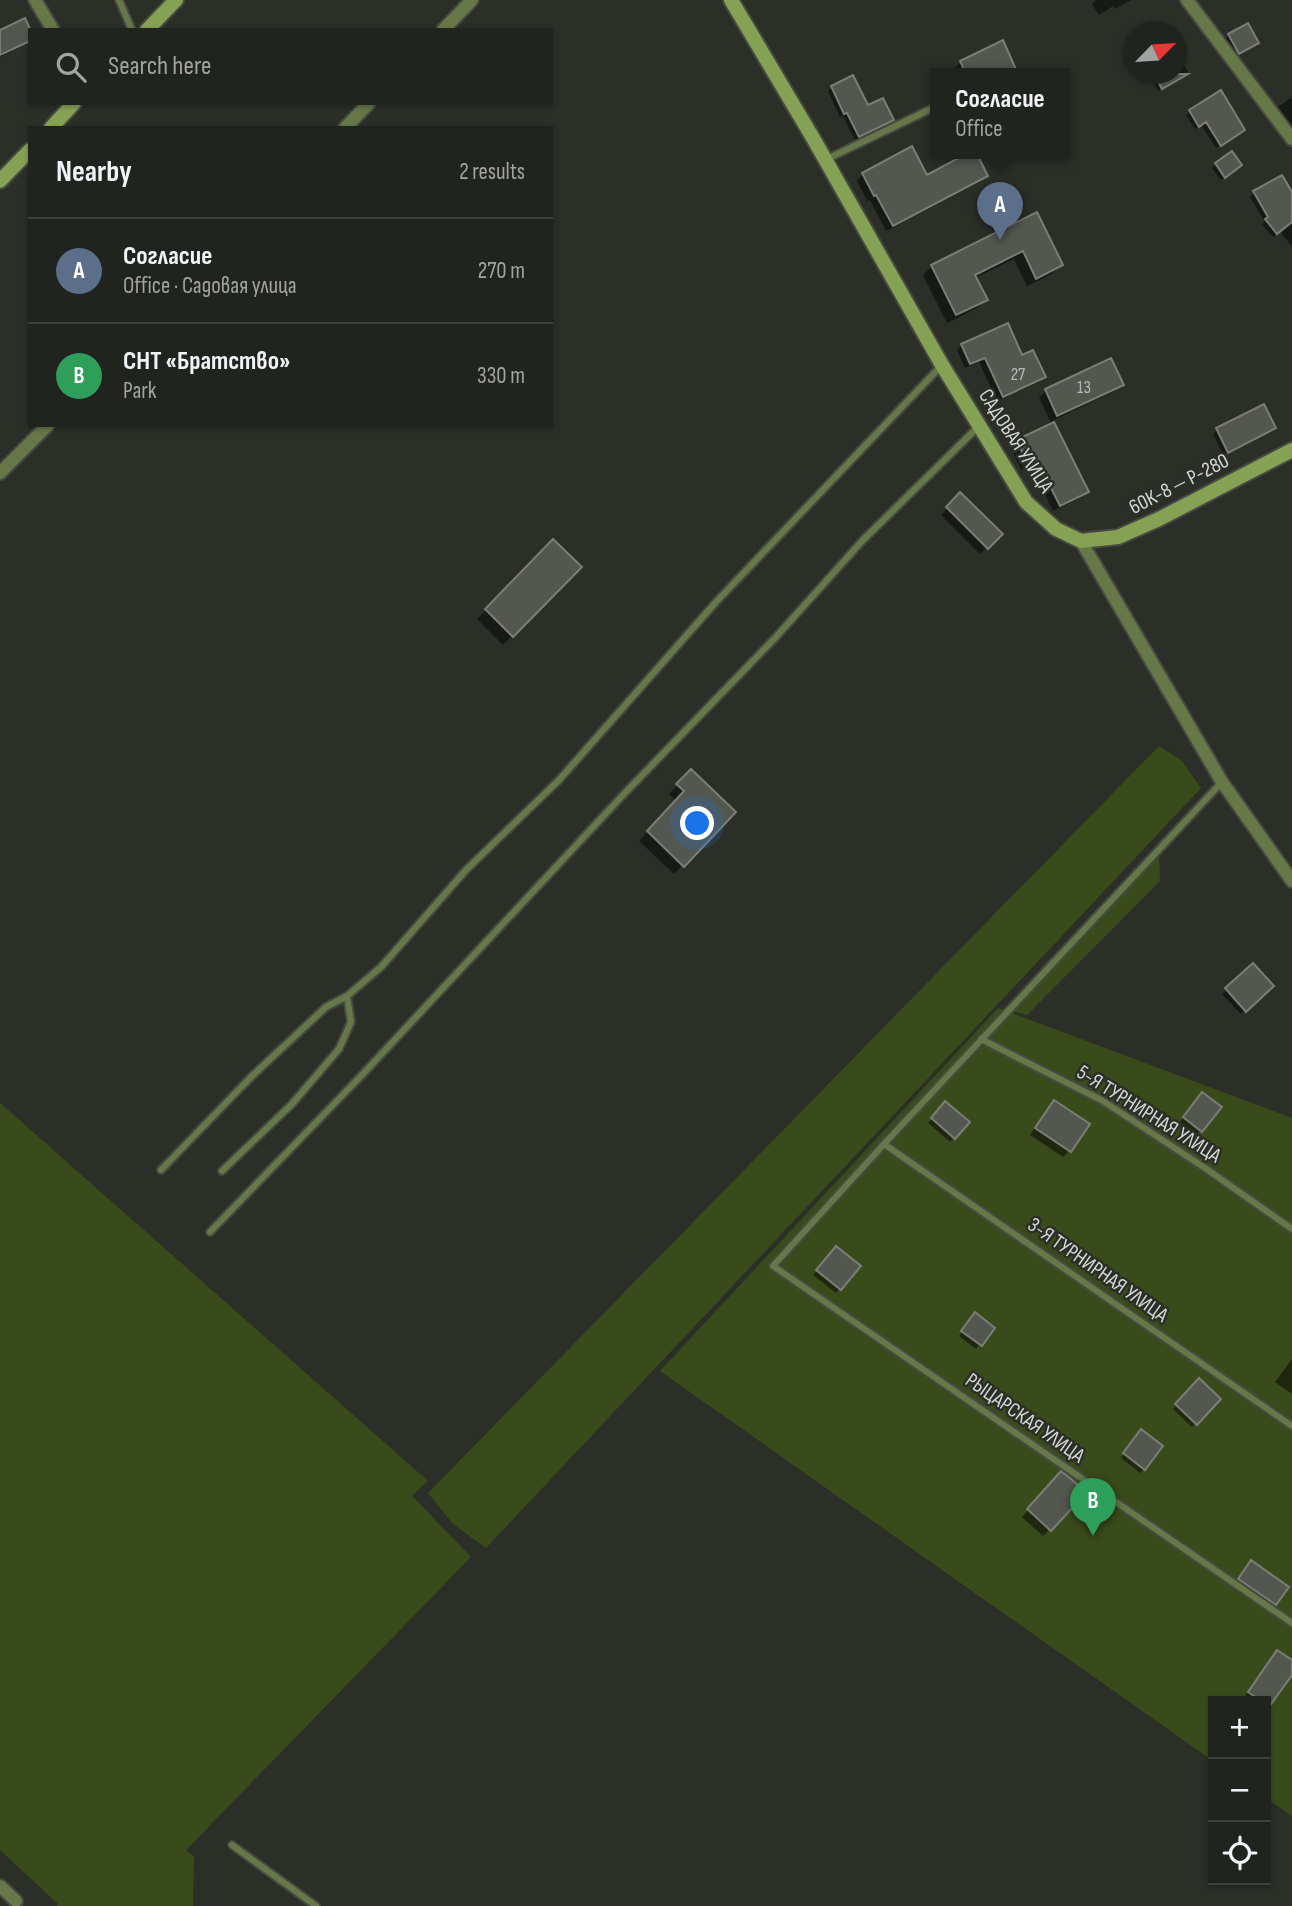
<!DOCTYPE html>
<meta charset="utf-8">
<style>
body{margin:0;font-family:"Sofia Sans Condensed",sans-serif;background:#2d2f2b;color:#f1f3f6}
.controls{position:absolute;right:21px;bottom:21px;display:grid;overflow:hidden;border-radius:0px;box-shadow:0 2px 5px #0004}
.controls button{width:63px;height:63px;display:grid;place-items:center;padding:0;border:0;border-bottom:2px solid #3e403c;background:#21231e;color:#f1f3f6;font:35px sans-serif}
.compass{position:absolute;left:1124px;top:21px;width:63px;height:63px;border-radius:50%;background:#21231e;box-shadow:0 2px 5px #0004;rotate:65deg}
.you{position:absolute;left:698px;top:824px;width:24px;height:24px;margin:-18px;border:5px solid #fff;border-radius:50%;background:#1a73e8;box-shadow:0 0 0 10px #1a73e833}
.badge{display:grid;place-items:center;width:46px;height:46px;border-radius:50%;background:#db2777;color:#fff;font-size:23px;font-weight:700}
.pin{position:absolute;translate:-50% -58px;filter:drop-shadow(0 2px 4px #0008)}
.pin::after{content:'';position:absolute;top:37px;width:24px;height:21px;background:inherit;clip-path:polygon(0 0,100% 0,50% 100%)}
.popup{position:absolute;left:930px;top:68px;width:140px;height:91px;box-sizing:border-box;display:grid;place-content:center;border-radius:0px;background:#21231e;filter:drop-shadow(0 2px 5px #0005);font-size:23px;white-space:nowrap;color:#a2a4a4}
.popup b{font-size:26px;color:#f1f3f6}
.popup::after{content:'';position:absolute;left:50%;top:100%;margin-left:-14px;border:14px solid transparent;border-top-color:#21231e}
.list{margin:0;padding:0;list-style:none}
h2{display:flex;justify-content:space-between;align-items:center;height:91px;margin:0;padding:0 28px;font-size:30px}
h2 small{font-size:23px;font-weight:400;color:#a2a4a4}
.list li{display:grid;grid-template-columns:46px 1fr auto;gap:21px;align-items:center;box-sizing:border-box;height:105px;padding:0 28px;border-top:2px solid #3e403c}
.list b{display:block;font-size:26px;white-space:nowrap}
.list p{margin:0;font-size:23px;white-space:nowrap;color:#a2a4a4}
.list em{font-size:23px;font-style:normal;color:#a2a4a4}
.icon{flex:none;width:38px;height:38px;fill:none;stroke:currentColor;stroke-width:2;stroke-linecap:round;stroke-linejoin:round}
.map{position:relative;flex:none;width:1292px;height:1906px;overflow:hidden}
.search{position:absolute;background:#21231e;box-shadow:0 2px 5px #0004;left:28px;top:28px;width:525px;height:77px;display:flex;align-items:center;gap:18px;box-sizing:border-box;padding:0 24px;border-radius:0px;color:#a2a4a4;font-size:26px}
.panel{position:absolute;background:#21231e;box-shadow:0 2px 5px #0004;left:28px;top:126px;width:525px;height:301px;border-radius:0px}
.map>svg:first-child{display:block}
.green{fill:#3a4b1b}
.shadow{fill:#0007}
.building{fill:#545750;stroke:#7b7e76;stroke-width:2}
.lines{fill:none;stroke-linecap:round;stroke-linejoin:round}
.lane-casing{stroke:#474a43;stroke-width:10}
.street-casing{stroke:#474a43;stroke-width:16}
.secondary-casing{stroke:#474a43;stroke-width:18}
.lane{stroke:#667848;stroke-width:6}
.street{stroke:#667848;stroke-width:12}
.secondary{stroke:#85a254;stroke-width:14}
.labels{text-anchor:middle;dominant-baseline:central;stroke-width:5;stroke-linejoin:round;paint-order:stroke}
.number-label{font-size:18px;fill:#b5b7b2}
.street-label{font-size:21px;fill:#d5d7d3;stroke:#2c2f28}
</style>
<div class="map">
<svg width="1292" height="1906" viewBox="0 0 1292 1906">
<rect width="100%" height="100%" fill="#2c2f28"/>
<path class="green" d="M1159,746L1182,761L1201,788L486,1548L453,1524L428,1493Z
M1159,855L1160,881L1027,1015L1012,1011Z
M998,1008L1292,1118V1816L1266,1798V1701H1213V1761L660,1371Z
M0,1103L428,1481L412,1496L471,1557L186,1850L194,1857L193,1906H57L58,1904L0,1850Z"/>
<path class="shadow" d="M1096,0H1131L1115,9L1113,6L1099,15L1092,4Z
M0,32L30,41L26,44L0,57Z
M1229,35L1256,43L1234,57L1225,39Z
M1002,43L1017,74H957L954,69L961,62Z
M1176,52L1188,72L1158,91L1148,74H1176Z
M832,87L867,108L892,120L888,124L855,140L843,116L840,117L828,91Z
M1220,92L1239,133L1216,148L1201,125L1195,129L1186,115Z
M1292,97V131L1275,109Z
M1216,164L1236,169L1221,180L1212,168Z
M863,174L926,177L986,175L980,182L886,231L870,200L867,201L857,181Z
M1254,193L1292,196V247L1280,231L1273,237L1262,224L1265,222L1250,197Z
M1037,215L1061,265L1052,274L1027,286L1014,259L975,278L985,300L977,308L947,323L923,275L932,266Z
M962,345L1021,357L1044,377L1039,382L997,401L979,362L965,368L957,350Z
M1122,385L1115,391L1052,421L1087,492L1080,498L1053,511L1031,465L1021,470L1011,448L1017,442L1052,425L1039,397L1046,391Z
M1263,407L1274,428L1270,432L1224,456L1213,434L1217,430Z
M960,495L1000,534L980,554L941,515Z
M553,542L579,567L503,645L477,619Z
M691,771L734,812L674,874L639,841L677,801L669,794Z
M1253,965L1272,986L1241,1014L1222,994Z
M1199,1098L1219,1107L1197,1135L1180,1122Z
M1054,1102L1069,1151L1063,1157L1030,1135L1048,1108Z
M945,1104L967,1123L950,1142L928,1123Z
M832,1252L858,1266L836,1293L813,1275Z
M971,1319L993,1328L976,1349L959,1336Z
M1292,1359V1394L1275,1382Z
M1200,1381L1219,1399L1192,1427L1173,1409Z
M1138,1435L1144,1469L1140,1473L1121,1458Z
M1055,1480L1084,1492L1043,1536L1022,1517Z
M1245,1568L1274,1604L1268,1610L1233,1586Z
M1277,1652L1292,1662V1672L1266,1708V1701H1246L1243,1699Z"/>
<path class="building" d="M25,18L30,29V41L0,55V30Z
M1248,23L1259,43L1239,54L1228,34Z
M1003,40L1018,74H966L960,61Z
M1154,74H1188L1162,89Z
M853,75L868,105L883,98L894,120L859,137L847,113L844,114L831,86Z
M1221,90L1245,130L1221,146L1206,122L1199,127L1189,110Z
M912,146L927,175L966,154H977L988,176L893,226L876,195L874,196L862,173Z
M1232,151L1242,165L1225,178L1215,163Z
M1282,175L1292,192V222L1277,234L1265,219L1268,217L1253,191Z
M1037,212L1063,265L1036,279L1023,251L975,275L988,300L956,315L931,265Z
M1008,323L1022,355L1033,350L1046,377L1003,397L985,358L970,364L961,344Z
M1111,358L1124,385L1057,416L1045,389Z
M1264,404L1276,428L1228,453L1216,428Z
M1054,422L1089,492L1060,506L1037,460L1028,464L1016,440Z
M960,492L1003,534L988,549L946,507Z
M553,539L582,567L513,637L485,609Z
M691,769L736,812L684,867L647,831L684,791L676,784Z
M1253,963L1274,986L1246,1012L1225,988Z
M1202,1092L1222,1107L1202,1132L1183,1117Z
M1054,1100L1090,1124L1071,1152L1035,1128Z
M945,1101L970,1122L955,1139L931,1118Z
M836,1246L861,1266L841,1290L816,1270Z
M975,1312L995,1328L982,1346L961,1331Z
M1199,1378L1221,1399L1197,1425L1175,1404Z
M1141,1429L1163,1446L1145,1470L1123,1453Z
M1061,1471L1087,1492L1051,1531L1027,1509Z
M1251,1560L1289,1587L1276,1605L1238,1579Z
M1277,1650L1292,1660V1675L1269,1707L1266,1704V1701H1261L1248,1692Z"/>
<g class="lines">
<defs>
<path id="lane" d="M119,0L132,30
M827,159L935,107
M1222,782L884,1144L773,1266L1292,1623
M981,1039L1103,1101L1205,1168L1292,1229
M884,1144L1292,1426
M161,1170L251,1077L326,1007L347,996L381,967L466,870L560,779L716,602L941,366
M222,1171L292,1104L339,1049L351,1022L347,996
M210,1232L361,1076L623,795L775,638L863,540L978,427
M232,1845L316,1906"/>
<path id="street" d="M35,0L53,30
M1187,0L1292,139
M443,30L472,0
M345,128L369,103
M0,473L48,425
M1081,541L1222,782L1292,881
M0,1886L16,1901"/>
<path id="secondary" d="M731,0L813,138L942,365L1026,502L1056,529L1081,541L1118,537L1159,519L1292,450
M147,30L176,0
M51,128L74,103
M0,181L30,150"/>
</defs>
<use href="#lane" class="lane-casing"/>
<use href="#street" class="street-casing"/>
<use href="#secondary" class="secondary-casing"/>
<use href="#lane" class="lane"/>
<use href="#street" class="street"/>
<use href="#secondary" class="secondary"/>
</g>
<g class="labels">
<g class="number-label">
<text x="1018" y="374">27</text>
<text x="1084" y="387">13</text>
</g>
<g class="street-label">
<text transform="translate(1016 441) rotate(57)">САДОВАЯ УЛИЦА</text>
<text transform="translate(1179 484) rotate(-27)">60К-8 — Р-280</text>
<text transform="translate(1149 1114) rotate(32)">5-Я ТУРНИРНАЯ УЛИЦА</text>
<text transform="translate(1098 1270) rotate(35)">3-Я ТУРНИРНАЯ УЛИЦА</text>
<text transform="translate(1025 1418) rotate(35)">РЫЦАРСКАЯ УЛИЦА</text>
</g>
</g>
</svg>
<div class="controls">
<button>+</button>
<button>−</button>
<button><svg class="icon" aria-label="locate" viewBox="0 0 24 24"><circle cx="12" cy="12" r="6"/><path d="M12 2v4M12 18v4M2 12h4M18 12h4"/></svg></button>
</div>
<svg class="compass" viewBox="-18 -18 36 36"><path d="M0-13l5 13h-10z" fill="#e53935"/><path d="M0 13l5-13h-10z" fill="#a2a4a4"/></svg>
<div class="you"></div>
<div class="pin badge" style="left:1000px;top:240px;background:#5c6f8a">A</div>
<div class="popup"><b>Согласие</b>Office</div>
<div class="pin badge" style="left:1093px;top:1536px;background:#2e9e5b">B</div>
<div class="search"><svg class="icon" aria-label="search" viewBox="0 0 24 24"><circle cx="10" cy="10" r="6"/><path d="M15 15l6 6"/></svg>Search here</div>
<section class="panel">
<h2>Nearby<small>2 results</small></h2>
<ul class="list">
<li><span class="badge" style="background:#5c6f8a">A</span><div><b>Согласие</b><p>Office · Садовая улица</p></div><em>270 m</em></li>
<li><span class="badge" style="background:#2e9e5b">B</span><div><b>СНТ «Братство»</b><p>Park</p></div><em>330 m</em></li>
</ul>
</section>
</div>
